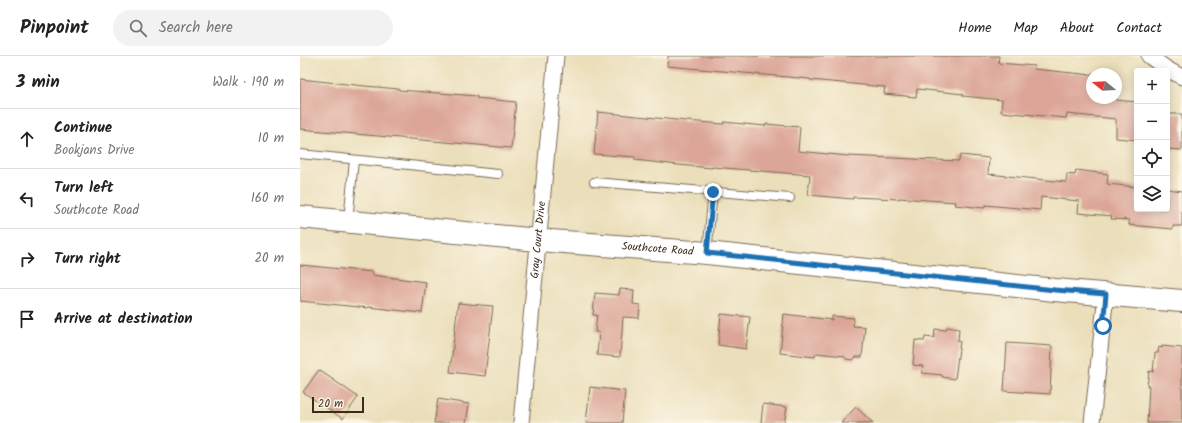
<!DOCTYPE html>
<meta charset="utf-8">
<style>
body{margin:0;font-family:Kalam,sans-serif;background:#f2f2f2;color:#222}
.controls{position:absolute;right:12px;top:12px;display:grid;overflow:hidden;border-radius:4px;box-shadow:0 2px 10px #0003}
.controls button{width:36px;height:36px;display:grid;place-items:center;padding:0;border:0;border-bottom:1px solid #e0e0e0;background:#fff;color:#222;font:20px sans-serif}
.compass{position:absolute;left:786px;top:12px;width:36px;height:36px;border-radius:50%;background:#fff;box-shadow:0 2px 10px #0003;rotate:288deg}
.scale{position:absolute;left:12px;bottom:10px;width:52px;box-sizing:border-box;padding-left:4px;border:2px solid #3b2a1e;border-top:0;font-size:11px;line-height:14px;white-space:nowrap;color:#3b2a1e;-webkit-text-stroke:3px #fcf5e5;paint-order:stroke}
.stop{position:absolute;width:12px;height:12px;margin:-9px;border:3px solid #1f6fb2;border-radius:50%;background:#fff}
.stop.end{background:#1f6fb2;border-color:#fff;box-shadow:0 1px 4px #0008}
.list{margin:0;padding:0;list-style:none}
h2{display:flex;justify-content:space-between;align-items:center;height:52px;margin:0;padding:0 16px;font-size:17px}
h2 small{font-size:13px;font-weight:400;color:#767676}
.list li{display:grid;grid-template-columns:26px 1fr auto;gap:12px;align-items:center;box-sizing:border-box;height:60px;padding:0 16px;border-top:1px solid #e0e0e0}
.list b{display:block;font-size:15px;white-space:nowrap}
.list p{margin:0;font-size:13px;white-space:nowrap;color:#767676}
.list em{font-size:13px;font-style:normal;color:#767676}
.icon{flex:none;width:22px;height:22px;fill:none;stroke:currentColor;stroke-width:2;stroke-linecap:round;stroke-linejoin:round}
.map{position:relative;flex:none;width:882px;height:367px;overflow:hidden}
header{display:flex;align-items:center;gap:24px;box-sizing:border-box;height:56px;padding:0 20px;background:#fff;border-bottom:1px solid #e0e0e0}
header strong{font-size:19px}
nav{display:flex;gap:22px;margin-inline-start:auto;font-size:14px}
.search{width:280px;height:36px;background:#f2f2f2;display:flex;align-items:center;gap:10px;box-sizing:border-box;padding:0 14px;border-radius:22px;color:#767676;font-size:15px}
main{display:flex}
aside{flex:1;background:#fff}
.map>svg:first-child{display:block}
.building{fill:#dba597}
.lines{fill:none;stroke-linecap:round;stroke-linejoin:round}
.service-casing{stroke:#796955;stroke-width:10}
.minor-casing{stroke:#796955;stroke-width:17}
.secondary-casing{stroke:#796955;stroke-width:24}
.service{stroke:#fff;stroke-width:8}
.minor{stroke:#fff;stroke-width:15}
.secondary{stroke:#fff;stroke-width:22}
.route{stroke:#1f6fb2;stroke-width:5}
.labels{text-anchor:middle;dominant-baseline:central;stroke-width:3.5;stroke-linejoin:round;paint-order:stroke}
.street-label{font-size:11px;fill:#3b2a1e;stroke:#fcf5e5}
</style>
<header>
<strong>Pinpoint</strong>
<div class="search"><svg class="icon" aria-label="search" viewBox="0 0 24 24"><circle cx="10" cy="10" r="6"/><path d="M15 15l6 6"/></svg>Search here</div>
<nav><a>Home</a><a>Map</a><a>About</a><a>Contact</a></nav>
</header>
<main>
<aside>
<h2>3 min<small>Walk · 190 m</small></h2>
<ul class="list">
<li><svg class="icon" aria-label="ahead" viewBox="0 0 24 24"><path d="M12 20V5M6 11l6-6 6 6"/></svg><div><b>Continue</b><p>Bookjans Drive</p></div><em>10 m</em></li>
<li><svg class="icon" aria-label="left" viewBox="0 0 24 24"><path d="M17 20v-9H6M10 6l-5 5 5 5"/></svg><div><b>Turn left</b><p>Southcote Road</p></div><em>160 m</em></li>
<li><svg class="icon" aria-label="right" viewBox="0 0 24 24"><path d="M7 20v-9h11M14 6l5 5-5 5"/></svg><div><b>Turn right</b></div><em>20 m</em></li>
<li><svg class="icon" aria-label="arrive" viewBox="0 0 24 24"><path d="M6 21V4h12l-3 4 3 4H6"/></svg><div><b>Arrive at destination</b></div></li>
</ul>
</aside>
<div class="map">
<svg width="882" height="367" viewBox="0 0 882 367">
<rect width="100%" height="100%" fill="#fcf5e5"/>
<filter id="ink" filterUnits="userSpaceOnUse"><feTurbulence type="fractalNoise" baseFrequency=".025" numOctaves="2"/><feDisplacementMap in="SourceGraphic" scale="8" xChannelSelector="R" yChannelSelector="G"/><feConvolveMatrix kernelMatrix="1 2 1 2 8 2 1 2 1" color-interpolation-filters="sRGB"/></filter>
<filter id="wash" filterUnits="userSpaceOnUse"><feTurbulence type="fractalNoise" baseFrequency=".012" numOctaves="4" result="noise"/><feDisplacementMap in="SourceGraphic" scale="16" xChannelSelector="R" yChannelSelector="G"/><feGaussianBlur stdDeviation="0.9" result="paint"/><feColorMatrix in="noise" values="0 0 0 0 0 0 0 0 0 0 0 0 0 0 0 0 0 1.4 0 .05"/><feComposite in="paint" operator="in"/></filter>
<g filter="url(#wash)">
<rect width="100%" height="100%" fill="#ebdfbb"/>
<g id="blocks">
<path class="building" d="M368,0H699L698,7L735,10L734,13L792,19V17L800,18H792V42H816V44L837,46V84L816,82V63L767,58L766,62L701,56L702,44L663,40V38L617,33L616,41L584,38L585,31L510,24V23L367,10Z
M0,23L65,30L99,33V34L177,40L176,42L216,46L211,92L0,73Z
M298,56L386,65L424,68V66L465,70L466,68L500,71L498,95L548,100L659,105L660,99L689,102L688,118L766,126L767,118L775,119L776,114L808,118L807,128L837,131V153H867V133L882,135V170H873V173L829,169V164L811,163L812,160L778,157L779,145L741,141L740,154L685,149V152L655,149L656,146L599,142V143L553,141V143L508,139L510,119L412,111V112L378,109L335,104V101L294,98Z
M867,58H882V94L867,93Z
M0,209L73,216L72,219L126,226L122,257L68,251V252L0,245Z
M320,233L334,234L333,248L340,249L339,262L323,261L320,301L297,299L299,276H295L297,259H293L295,237L319,239Z
M158,247L193,250L185,320L150,316Z
M421,258L450,261L446,293L418,289Z
M484,258L532,264V260L554,262L553,270L565,271L562,301H556L553,304L546,303L544,300L516,297L515,301L480,297Z
M647,271L659,273L658,285H660L655,323L642,321V319L622,317L623,310L613,309L615,284L624,285L625,281L634,282L635,273L646,274Z
M707,287L752,290L750,338L704,335Z
M862,290L882,292V367H847L849,330H847L849,315L853,316L855,297H858L859,291L862,292Z
M19,314L58,341L43,363L3,336Z
M290,331L325,335L322,367H286Z
M138,343L169,348L166,367H134Z
M463,348L487,351L484,367H461Z
M556,351L573,367H541Z"/>
</g>
</g>
<g filter="url(#ink)">
<use href="#blocks" fill-opacity="0" stroke="#796955" stroke-width="1"/>
<g class="lines">
<defs>
<path id="service" d="M0,98L198,118
M294,126L490,142
M48,165L54,104
M407,197L413,136"/>
<g id="minor">
<path d="M849,0L867,13L882,21"/>
<path id="s1" d="M221,367L256,0"/>
<path d="M792,367L806,238"/>
</g>
<g id="secondary">
<path id="s2" d="M0,161L238,184L407,197L755,234L882,245"/>
</g>
</defs>
<use href="#service" class="service-casing"/>
<use href="#minor" class="minor-casing"/>
<use href="#secondary" class="secondary-casing"/>
<use href="#service" class="service"/>
<use href="#minor" class="minor"/>
<use href="#secondary" class="secondary"/>
</g>
</g>
<g class="lines" filter="url(#ink)">
<path class="route" d="M413,136L407,197L755,234L806,238L803,270"/>
</g>
<g class="labels">
<g class="street-label">
<text stroke="none"><textPath href="#s1" startOffset="184">Gray Court Drive</textPath></text>
<text stroke="none"><textPath href="#s2" startOffset="359">Southcote Road</textPath></text>
</g>
</g>
</svg>
<div class="controls">
<button>+</button>
<button>−</button>
<button><svg class="icon" aria-label="locate" viewBox="0 0 24 24"><circle cx="12" cy="12" r="6"/><path d="M12 2v4M12 18v4M2 12h4M18 12h4"/></svg></button>
<button><svg class="icon" aria-label="layers" viewBox="0 0 24 24"><path d="M12 4l9 5-9 5-9-5zM3 14l9 5 9-5"/></svg></button>
</div>
<svg class="compass" viewBox="-18 -18 36 36"><path d="M0-13l5 13h-10z" fill="#e53935"/><path d="M0 13l5-13h-10z" fill="#767676"/></svg>
<div class="scale">20 m</div>
<div class="stop" style="left:803px;top:270px"></div>
<div class="stop end" style="left:413px;top:136px"></div>
</div>
</main>
